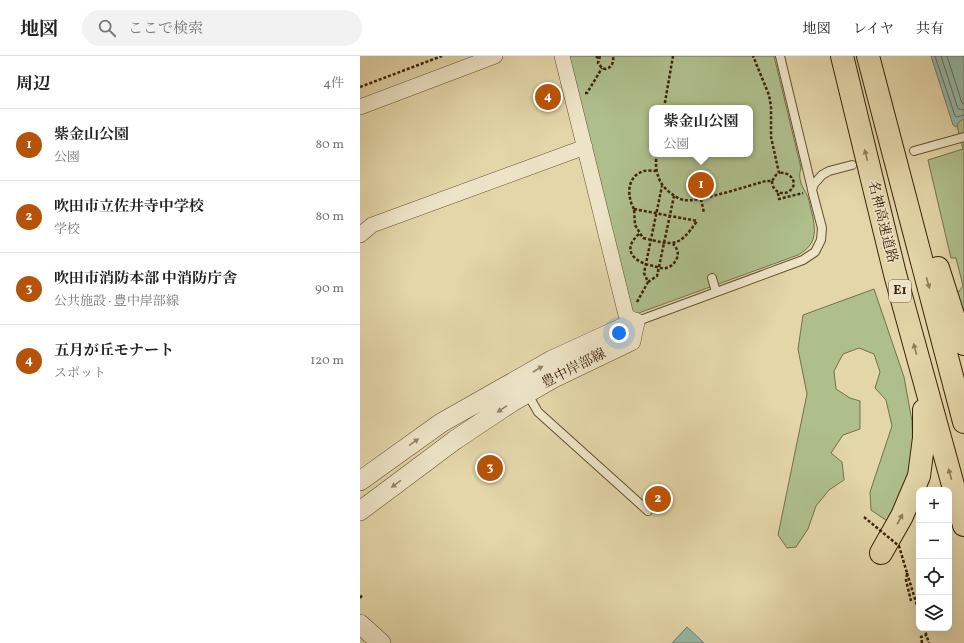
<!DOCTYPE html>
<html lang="ja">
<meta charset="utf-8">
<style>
body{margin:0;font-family:Vollkorn,"Noto Serif JP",serif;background:#f2f2f2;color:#222}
.controls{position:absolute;right:12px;bottom:12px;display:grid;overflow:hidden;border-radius:8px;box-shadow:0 4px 16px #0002}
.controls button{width:36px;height:36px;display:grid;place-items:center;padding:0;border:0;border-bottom:1px solid #e0e0e0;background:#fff;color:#222;font:20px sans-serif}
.you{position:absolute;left:259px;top:277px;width:14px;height:14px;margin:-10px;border:3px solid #fff;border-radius:50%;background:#1a73e8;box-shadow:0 0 0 6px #1a73e833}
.badge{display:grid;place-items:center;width:26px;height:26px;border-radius:50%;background:#b45309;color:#fff;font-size:13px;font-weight:700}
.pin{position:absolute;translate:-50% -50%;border:2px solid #fff;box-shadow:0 1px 4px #0006}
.popup{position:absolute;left:289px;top:49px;width:104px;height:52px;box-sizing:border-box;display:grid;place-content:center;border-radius:8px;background:#fff;filter:drop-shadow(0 1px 3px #0005);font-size:13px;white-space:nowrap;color:#767676}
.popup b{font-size:15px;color:#222}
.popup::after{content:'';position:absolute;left:50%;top:100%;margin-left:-8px;border:8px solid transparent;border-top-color:#fff}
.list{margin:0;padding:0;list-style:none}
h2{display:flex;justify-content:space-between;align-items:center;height:52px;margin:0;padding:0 16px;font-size:17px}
h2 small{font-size:13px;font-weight:400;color:#767676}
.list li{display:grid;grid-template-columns:26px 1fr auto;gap:12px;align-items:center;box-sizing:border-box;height:72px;padding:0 16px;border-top:1px solid #e0e0e0}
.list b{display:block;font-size:15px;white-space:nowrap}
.list p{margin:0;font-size:13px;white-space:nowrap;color:#767676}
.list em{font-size:13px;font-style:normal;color:#767676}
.icon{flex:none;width:22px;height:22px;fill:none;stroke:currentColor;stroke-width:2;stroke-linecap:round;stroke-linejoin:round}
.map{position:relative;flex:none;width:604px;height:587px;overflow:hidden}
header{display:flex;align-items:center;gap:24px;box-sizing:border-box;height:56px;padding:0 20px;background:#fff;border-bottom:1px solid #e0e0e0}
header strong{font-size:19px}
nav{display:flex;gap:22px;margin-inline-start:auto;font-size:14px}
.search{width:280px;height:36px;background:#f2f2f2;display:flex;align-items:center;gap:10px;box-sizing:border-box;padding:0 14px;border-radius:22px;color:#767676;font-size:15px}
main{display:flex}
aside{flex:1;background:#fff}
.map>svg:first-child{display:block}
.green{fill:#aebf8c;stroke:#75704a;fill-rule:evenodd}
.water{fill:#95b9aa;stroke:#717c69}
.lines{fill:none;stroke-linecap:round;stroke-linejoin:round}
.shore{stroke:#686c59;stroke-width:1}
.service-casing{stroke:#664e30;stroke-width:10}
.minor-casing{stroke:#664e30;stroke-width:16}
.tertiary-casing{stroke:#664e30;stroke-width:20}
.motorway-casing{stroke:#3c2008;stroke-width:24}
.path{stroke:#3c2008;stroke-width:2.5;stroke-dasharray:3 2;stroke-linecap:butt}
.service{stroke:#ede4c7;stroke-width:8}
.minor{stroke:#ede4c7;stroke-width:15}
.tertiary{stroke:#ede4c7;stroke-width:19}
.motorway{stroke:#e3d6a9;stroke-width:22}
.path-bridge{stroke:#3c2008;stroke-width:2.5;stroke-dasharray:3 2;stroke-linecap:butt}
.oneway{fill:#907b58}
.oneway2{fill:#948268}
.labels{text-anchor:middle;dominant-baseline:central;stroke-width:3;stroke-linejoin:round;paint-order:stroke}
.shield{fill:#ede4c7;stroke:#715b41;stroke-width:1}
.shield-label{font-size:13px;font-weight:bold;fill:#3c2008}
.street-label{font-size:14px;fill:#3c2008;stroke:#ede4c7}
</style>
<header>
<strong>地図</strong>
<div class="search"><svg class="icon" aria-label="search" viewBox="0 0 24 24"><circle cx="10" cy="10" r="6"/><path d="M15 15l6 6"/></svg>ここで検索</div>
<nav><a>地図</a><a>レイヤ</a><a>共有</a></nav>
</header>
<main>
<aside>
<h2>周辺<small>4件</small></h2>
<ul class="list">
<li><span class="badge">1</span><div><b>紫金山公園</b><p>公園</p></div><em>80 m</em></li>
<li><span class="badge">2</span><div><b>吹田市立佐井寺中学校</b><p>学校</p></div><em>80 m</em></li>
<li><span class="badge">3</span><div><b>吹田市消防本部 中消防庁舎</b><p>公共施設 · 豊中岸部線</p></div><em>90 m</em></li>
<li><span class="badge">4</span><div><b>五月が丘モナート</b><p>スポット</p></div><em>120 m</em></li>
</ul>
</aside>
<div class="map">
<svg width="604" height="587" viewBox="0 0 604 587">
<rect width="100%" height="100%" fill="#e3d6a9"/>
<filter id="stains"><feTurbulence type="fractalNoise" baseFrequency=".005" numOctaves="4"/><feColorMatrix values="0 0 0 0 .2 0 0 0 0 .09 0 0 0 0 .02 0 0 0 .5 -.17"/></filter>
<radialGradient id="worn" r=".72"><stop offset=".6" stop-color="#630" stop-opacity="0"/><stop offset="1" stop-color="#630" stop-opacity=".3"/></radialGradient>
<path class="green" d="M209,0H414L441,112C437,124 443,131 448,141C450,146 450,152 452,157C456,176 457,188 438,199L276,258L272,257ZM292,52H390V98H292Z
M579,0H604V271L595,240L603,230L596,202H591L568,104L603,93Z
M514,233L544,321L552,365L553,406L530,467L511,454L510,436L532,370L526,344L515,332L520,316L514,298L499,292L483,298L474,315L476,333L490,342L500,345V373L483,379L471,397L482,406L484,424L469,434L456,450L448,473L436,491L427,492L418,479L447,338L438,293L443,259Z"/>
<path class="water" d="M571,0H604V63L600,65L596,71L593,69Z
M327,571L344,587H312Z"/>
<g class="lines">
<path class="shore" d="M575,0L595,60L597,61L604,59
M581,0L598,53L604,54
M587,0L602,47L604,48"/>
<defs>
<path id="service" d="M420,0L452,133
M554,95L604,81
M352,222L356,236
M275,266L443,204L455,196L461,184L462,172L452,134L454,128L462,119L469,115L492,109
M167,337L178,356L288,455"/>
<path id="minor" d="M202,0L266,259L275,266
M0,51L135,0
M0,179L12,169L225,91"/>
<path id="tertiary" d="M0,425L81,367L192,304L275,266
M0,455L95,384L152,346L192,323L271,285L275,266
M0,568L21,587"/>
<path id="motorway" d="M482,0L535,218L604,469
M508,0L604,366
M578,212L601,284L604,288
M521,497L542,460L559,420L564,382V354"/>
</defs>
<use href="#service" class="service-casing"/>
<use href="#minor" class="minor-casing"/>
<use href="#tertiary" class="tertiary-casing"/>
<use href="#motorway" class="motorway-casing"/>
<path class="path" d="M236,0L239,3
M240,0L238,7L242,12L245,13C252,12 254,6 253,0
M0,31L82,0
M225,37H227L242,12
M304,52L313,0
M297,98C295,107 296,116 300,125C304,133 314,141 323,144C337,147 390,129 406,125H412L416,119L419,117L411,81V50L409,39L393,0
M412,125C412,139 430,142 434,128C433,120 427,116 419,117
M418,137L419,143L443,137
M341,143L344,157
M274,153L337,165C318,193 313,189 283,182L275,169Z
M274,153C267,141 266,120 284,115C288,114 293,115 297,115
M279,178C261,194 274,206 293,210C297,211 302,213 306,212C311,211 315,207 317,202C319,196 317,192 313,188
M288,226L297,220L314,140
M277,246L288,226L284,217L302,130
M547,517L559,556
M547,518L546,524L551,545
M0,542L3,538
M564,572L569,587
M562,587L561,581L566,579"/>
<use href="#service" class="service"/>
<use href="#minor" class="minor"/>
<use href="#tertiary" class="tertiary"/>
<use href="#motorway" class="motorway"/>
<path class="path-bridge" d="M504,461L539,490L547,517"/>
</g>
<defs><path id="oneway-solid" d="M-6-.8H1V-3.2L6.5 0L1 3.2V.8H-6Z"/></defs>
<g class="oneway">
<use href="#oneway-solid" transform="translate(506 99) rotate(-104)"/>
<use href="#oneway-solid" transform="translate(568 227) rotate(75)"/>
<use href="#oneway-solid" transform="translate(555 293) rotate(-105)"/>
<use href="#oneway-solid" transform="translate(590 418) rotate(-105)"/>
<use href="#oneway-solid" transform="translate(540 463) rotate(-61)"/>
</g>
<g class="oneway2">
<use href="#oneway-solid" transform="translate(178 313) rotate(-30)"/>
<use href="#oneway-solid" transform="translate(142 353) rotate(146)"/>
<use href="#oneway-solid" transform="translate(54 386) rotate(-36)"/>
<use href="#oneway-solid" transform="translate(36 428) rotate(144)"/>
</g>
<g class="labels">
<rect class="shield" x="529" y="224" width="22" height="22" rx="3"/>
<g class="shield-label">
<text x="540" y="235">E1</text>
</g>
<g class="street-label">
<text transform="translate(522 166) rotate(76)">名神高速道路</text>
<text transform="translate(214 313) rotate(-27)">豊中岸部線</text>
</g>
</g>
<rect width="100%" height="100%" filter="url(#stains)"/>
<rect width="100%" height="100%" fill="url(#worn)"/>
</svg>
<div class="controls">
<button>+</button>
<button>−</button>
<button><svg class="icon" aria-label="locate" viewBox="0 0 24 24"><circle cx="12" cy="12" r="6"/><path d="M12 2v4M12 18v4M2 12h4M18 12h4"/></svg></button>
<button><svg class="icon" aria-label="layers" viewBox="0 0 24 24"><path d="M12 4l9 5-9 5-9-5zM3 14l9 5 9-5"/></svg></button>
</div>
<div class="you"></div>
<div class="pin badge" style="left:341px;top:129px">1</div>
<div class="popup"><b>紫金山公園</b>公園</div>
<div class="pin badge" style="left:298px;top:443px">2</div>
<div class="pin badge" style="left:130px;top:412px">3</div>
<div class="pin badge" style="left:188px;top:41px">4</div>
</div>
</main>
